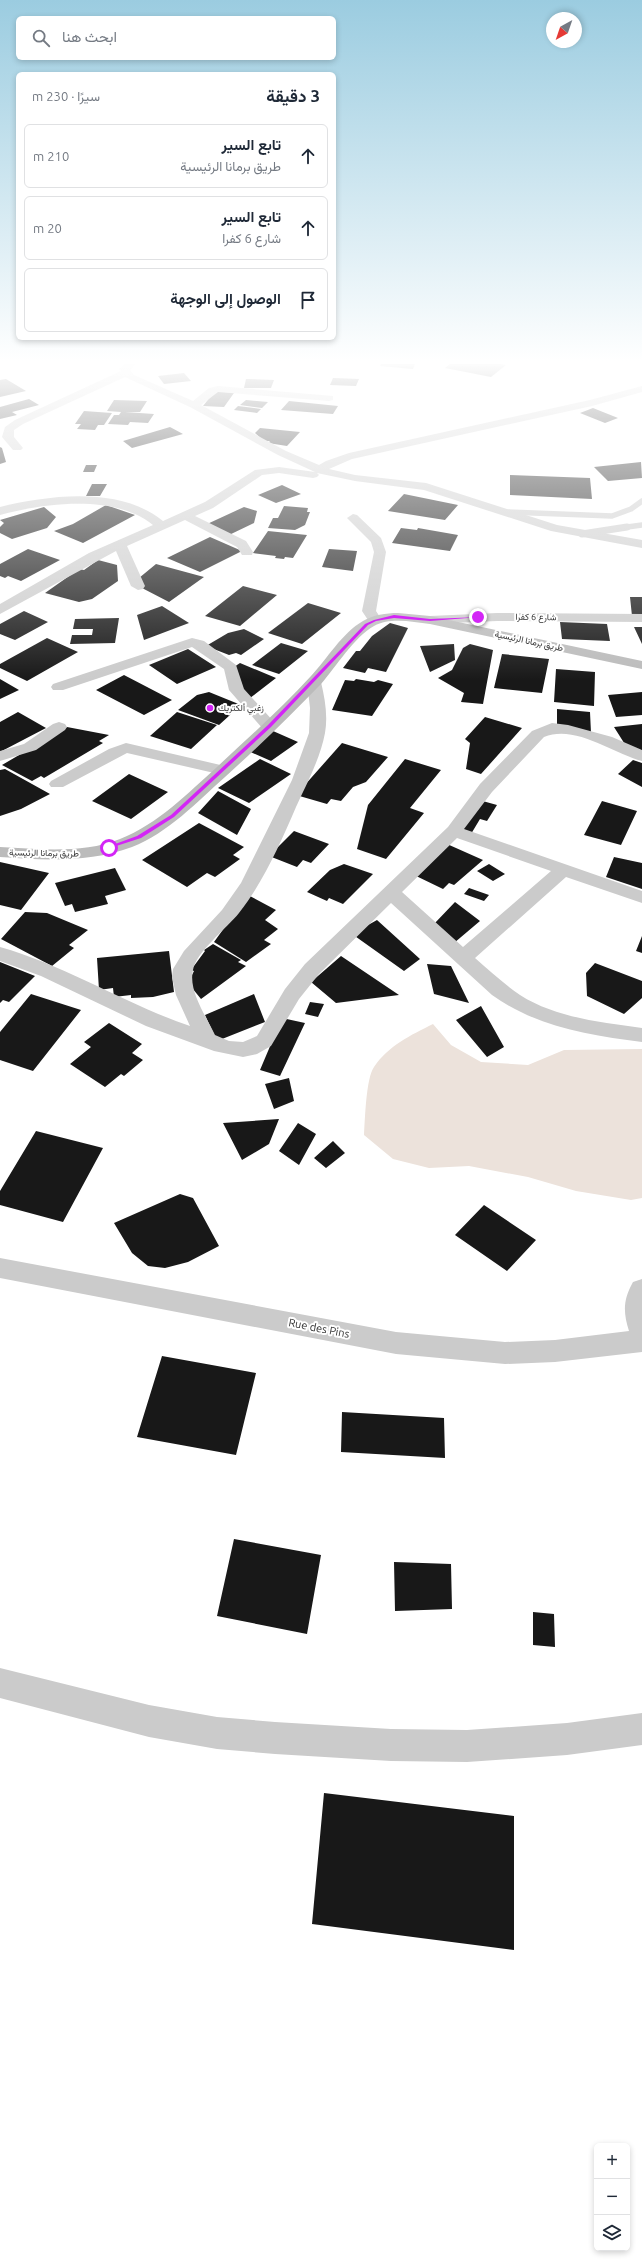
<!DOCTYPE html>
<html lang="ar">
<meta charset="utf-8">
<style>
body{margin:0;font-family:Ubuntu,Vazirmatn,sans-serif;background:#f2f2f3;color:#1f2937;direction:rtl}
.controls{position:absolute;right:12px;bottom:12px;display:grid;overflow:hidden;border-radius:6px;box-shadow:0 2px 6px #0003}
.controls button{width:36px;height:36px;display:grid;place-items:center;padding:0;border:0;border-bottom:1px solid #e0e1e3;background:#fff;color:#1f2937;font:20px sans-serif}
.compass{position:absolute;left:546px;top:12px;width:36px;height:36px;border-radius:50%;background:#fff;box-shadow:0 2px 6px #0003;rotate:220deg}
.stop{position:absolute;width:12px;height:12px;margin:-9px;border:3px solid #d325f6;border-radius:50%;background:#fff}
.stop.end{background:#d325f6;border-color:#fff;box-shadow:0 1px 4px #0008}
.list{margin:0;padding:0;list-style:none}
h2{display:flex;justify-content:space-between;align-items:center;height:52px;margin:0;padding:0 16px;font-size:17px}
h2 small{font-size:13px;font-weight:400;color:#747a83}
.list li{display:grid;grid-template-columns:26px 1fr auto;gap:12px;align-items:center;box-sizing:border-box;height:64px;margin:0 8px 8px;padding:0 8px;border:1px solid #e0e1e3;border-radius:6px}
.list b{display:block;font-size:15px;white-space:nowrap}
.list p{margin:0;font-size:13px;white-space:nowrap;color:#747a83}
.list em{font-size:13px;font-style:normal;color:#747a83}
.icon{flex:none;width:22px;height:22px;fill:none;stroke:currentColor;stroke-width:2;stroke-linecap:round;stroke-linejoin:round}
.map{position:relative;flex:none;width:642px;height:2263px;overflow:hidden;direction:ltr}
.search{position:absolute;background:#fff;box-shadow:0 2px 6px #0003;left:16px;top:16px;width:320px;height:44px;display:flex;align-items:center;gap:10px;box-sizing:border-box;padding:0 14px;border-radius:6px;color:#747a83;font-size:15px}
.panel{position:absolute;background:#fff;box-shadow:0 2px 6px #0003;left:16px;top:72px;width:320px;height:268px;border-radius:6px;direction:rtl}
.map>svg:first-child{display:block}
.green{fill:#ece2db}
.building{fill:#181818}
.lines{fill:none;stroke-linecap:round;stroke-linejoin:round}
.lane-far1{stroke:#cbcbcb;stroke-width:5.5}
.lane{stroke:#cbcbcb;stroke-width:7}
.street{fill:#cbcbcb;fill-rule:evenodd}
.secondary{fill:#bbb;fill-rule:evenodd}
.route{fill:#d325f6}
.poi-dot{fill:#d325f6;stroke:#fff;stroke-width:1.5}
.labels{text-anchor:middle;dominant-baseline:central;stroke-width:4;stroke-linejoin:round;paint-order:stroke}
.far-street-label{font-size:9px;fill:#313131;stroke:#fff}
.far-poi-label{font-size:9px;fill:#313131;stroke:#fff;text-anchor:start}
.street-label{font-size:11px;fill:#313131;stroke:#fff}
</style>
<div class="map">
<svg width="642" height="2263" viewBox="0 0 642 2263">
<rect width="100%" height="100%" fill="#fff"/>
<path class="green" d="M433,1024L451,1045L481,1062L528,1065L564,1050L642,1049V1198L631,1200L576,1191L528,1177L469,1166L429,1168L393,1159L364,1135C365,1120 366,1078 374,1067C388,1046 411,1035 433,1024Z"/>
<path class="building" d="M381,364H415L413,369L380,366Z
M450,364H500L506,365L491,377L445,368Z
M184,373L191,381L164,384L158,376Z
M333,378L359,379L356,386L330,385Z
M6,379L26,391L0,397V380Z
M246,379L274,380L271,388H244Z
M215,391L234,393L224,407L203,406Z
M29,399L39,405L12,412L17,415L0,419V407Z
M114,400L147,401L140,412H125L154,414L148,423L130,422L128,425L108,424L114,415H119L121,412L107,411Z
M246,400L268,402L262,408L240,405Z
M289,401L338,406L333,414L281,410Z
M238,406L261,409L257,413L234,410Z
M593,408L618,418L605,423L580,413Z
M84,411L112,413L104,425H98L95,430L77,429L81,424H75Z
M170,427L183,434L132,448L123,441Z
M260,428L300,432L287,446L268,443L270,441H264L255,433Z
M0,447L2,448L6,462L0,464Z
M641,462L642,478L608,481L594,467Z
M86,465H97L94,472H83Z
M510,475L590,478L592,499L510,495Z
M92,484H107L100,496H86Z
M282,485L301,494L276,503L258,495Z
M404,494L458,505L445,520L388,511Z
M106,505L135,515L83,543L54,531L73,524Z
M284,506L308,508L307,512H310L305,525L295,530L268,528L273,518H278Z
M44,507L56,517L47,528L12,539L0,533V527L4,523L0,520Z
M244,507L257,511L254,523L229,535L205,525Z
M401,528L417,530L418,528L458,535L450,551L392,543Z
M268,531L307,535L293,558L285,557L284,559L275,558L276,556L253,553Z
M210,537L242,551L200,572L167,558Z
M28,549L60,560L21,581L8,576L5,578L0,576V564Z
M329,549L357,551L353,571L322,567Z
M98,560L117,565L118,581L92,599L79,602L45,593L79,569L84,570Z
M156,564L204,577L169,602L142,588L139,578Z
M243,586L277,595L240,626L205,616Z
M630,597H642V616H632Z
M308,603L341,613L302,644L268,633Z
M162,606L189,623L144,640L137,615Z
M24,611L48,622L15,640L0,634V624Z
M119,618L115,643L70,644L72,635H92L93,629H73L75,619Z
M560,622L607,624L610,641L562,639Z
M390,623L408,628L386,672L368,668L365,673L343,668L356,651H360L372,636Z
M634,627H642V644Z
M244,629L264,639L241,655L236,653L229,655L206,646L228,633Z
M47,638L78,652L27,681L0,668V664Z
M281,643L308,651L279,674L252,665Z
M454,644L455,660L430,672L420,646Z
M470,644L493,650L483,704L461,702L464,693L438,678L452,670L463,648Z
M188,649L216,667L177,684L149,665Z
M502,654L549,659L542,693L494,688Z
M240,663L276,678L250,698L242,691L234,667Z
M556,669L595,672L594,706L554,702Z
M124,675L172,700L144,715L96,690Z
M0,679L19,690L0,699Z
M356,679L374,682L378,680L393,684L372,716L332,710L345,680L354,681Z
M209,692L241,705L219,725L178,710L197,695Z
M642,692V715L616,717L608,695Z
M557,709L590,712L591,733L557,724Z
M18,712L46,728L0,752V722Z
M177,712L217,725L191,749L150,736Z
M485,717L522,728L481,774L466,769L470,743L465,739Z
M642,724V752L626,746L614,727Z
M67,727L109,735L99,741L103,743L44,778L41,776L32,781L2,765Z
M273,731L298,742L271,761L246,750Z
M342,743L388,757L366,782L353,787L341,801L331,799L327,804L296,795Z
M260,759L291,774L249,803L218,788Z
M405,759L441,770L410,808L424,813L386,859L357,849L368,805Z
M633,760L642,763V787L618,774Z
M5,769L50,794L21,809L0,816V770Z
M129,774L168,792L131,819L92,801Z
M218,791L251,809L237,835L198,813Z
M479,800L497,805L487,821L480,819L471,834L459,830Z
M602,801L637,811L621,845L584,835Z
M199,823L244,847L233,855L240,859L215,877L207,873L187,887L142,860Z
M294,831L329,844L311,863L303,860L297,867L269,856Z
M447,844L483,860L454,885L449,883L443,889L412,874Z
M614,857L642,863V889L606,877Z
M0,862L49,873L21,910L0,905Z
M344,864L373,874L343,904L329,898L327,901L307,892L330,870Z
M489,864L505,874L493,881L477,871Z
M115,868L126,890L105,896L108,904L75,912L72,904L65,906L55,883Z
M469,888L489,895L484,901L464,894Z
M248,895L276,910L265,920L278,929L264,940L271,944L246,962L214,942Z
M455,902L480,921L454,943L434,924Z
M25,912L47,913L88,930L69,945L74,948L52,966L1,939Z
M377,920L420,959L404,971L352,934Z
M642,936V953L636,951Z
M213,944L241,960L238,962L246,966L201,999L188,983L194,971L191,970L205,951L204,950Z
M169,951L174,992L153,997L131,998V995L114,997L113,988L99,990L97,958Z
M341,956L399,995L336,1003L311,982Z
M0,962L35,976L9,1002L3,1000L0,1003Z
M595,963L642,981V998L624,1014L587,996L586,973Z
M427,964L451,966L469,1003L434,994Z
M31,994L81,1010L33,1071L0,1060V1032Z
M254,994L265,1022L217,1041L205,1015Z
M310,1002L324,1004L318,1017L305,1014Z
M481,1006L504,1047L487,1057L456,1020Z
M282,1018L305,1023L280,1076L260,1070Z
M109,1023L142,1044L132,1053L143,1060L124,1076L121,1074L105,1087L70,1064L91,1047L84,1042Z
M289,1078L294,1101L274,1109L265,1084Z
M279,1119L269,1144L242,1160L223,1123Z
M298,1123L316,1134L299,1165L279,1151Z
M36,1131L103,1148L63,1222L0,1205V1191Z
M333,1141L345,1153L326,1168L314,1158Z
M180,1194L193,1198L219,1246L188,1262L165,1268L148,1266L132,1253L114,1223Z
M484,1205L536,1240L507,1271L455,1235Z
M162,1356L256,1373L236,1455L137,1437Z
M342,1412L444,1418L445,1458L341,1452Z
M234,1539L321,1555L307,1634L217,1616Z
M394,1562L451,1564L452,1609L395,1611Z
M533,1612L554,1614L555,1647L533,1645Z
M324,1793L514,1816V1950L312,1924Z"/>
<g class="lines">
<path class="lane-far1" d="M505,512L612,516L631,509L642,501
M620,528L642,525"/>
<path class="lane" d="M582,534L627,527"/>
<path class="street" d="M124,364H136L130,370L134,375L193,401L209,388L218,386L333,396V400L329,401L218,392L201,405L286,451L319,465L326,461L349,453L590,400L642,386V392L592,406L352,459L329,469L355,475L426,483L557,525L642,540V548L551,531L424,490L355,481L317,473L319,475L317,477L313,478L279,473L262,475L213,508L195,516L246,541L253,552L252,555H242L237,547L185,520L127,546L145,586L143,589L138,590L131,586L116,551L0,614V604L89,553L153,525C115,494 45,503 0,515V507C50,495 120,486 163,521L205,502L255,470L279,467L315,472L278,455L190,407L125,377L23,424L14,430V437L23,448L21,450H13L2,437L5,427L15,420L121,371L119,369Z
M353,514L357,515L381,538L386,552L376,611L382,620L375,624L370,623L362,611L374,552L371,542L347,518Z
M497,613L642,614V622L497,621L430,624L423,620L430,616Z
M192,638L204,641L236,665L244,689L275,723L277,726L275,729H263L229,690L224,669L192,647L63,690H53L51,687L53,684Z
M314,678L319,679L321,682C325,699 328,716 325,733C320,759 307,783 296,807C280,844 264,881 239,913C227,928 196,952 193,970C188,991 206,1016 215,1035L229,1041L243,1042L257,1036L285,989L305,964L448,827L480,784L532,731L552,723L568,725L612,737L642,750V761C612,753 575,724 544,737L492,792L464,829L642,891V903L566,877L475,958C490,971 504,984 520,995C556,1018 601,1022 642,1028V1042C588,1035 537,1027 492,995L391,903L319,974L299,999L271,1046L257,1054L243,1057L214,1051L146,1026L41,976L0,961V947C67,966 125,1004 190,1026L176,995L172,977L173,969L184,951L222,910L241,883L292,780L309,733L310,708L307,682L309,679ZM457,838L551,871L463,947L402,892Z
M59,722L65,724L67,727L65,730L36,750L0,761V751L24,744L53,724Z
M126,743L229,767L231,770L229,773L223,775L127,753L63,787H51L49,784L51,781L109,749Z
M0,1258L396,1332L505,1342L555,1340L629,1331C623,1312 623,1300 633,1282L642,1279V1352L555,1362L505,1364L396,1354L0,1278Z
M0,1668L149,1705L217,1717L275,1722L391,1729L467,1730L567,1723L642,1713V1745L567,1755L467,1762L391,1761L275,1754L217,1749L149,1737L0,1698Z"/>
<path class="secondary" d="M398,613L430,616L642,661V669L430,624C412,622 391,617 374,626C354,637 336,667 321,684C290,716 258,747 225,777C197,802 168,833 132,847C89,863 44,860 0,857V847C39,849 83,854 120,839C158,824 188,793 217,767C249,737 282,708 311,676C327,659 342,633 363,621C373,615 386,613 398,613Z"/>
</g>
<linearGradient id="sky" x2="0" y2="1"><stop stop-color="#9bcce0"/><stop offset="0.53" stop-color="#fff"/><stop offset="1" stop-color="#fff" stop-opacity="0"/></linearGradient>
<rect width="642" height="681" fill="url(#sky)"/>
<path class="route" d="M394,615L430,619L480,617L430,621L394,618L376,621L368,625L271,727L174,817L141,838L107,849V847L137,836L171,815L268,725L365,624L374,620Z"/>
<circle class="poi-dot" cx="210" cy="708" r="4"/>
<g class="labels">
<g class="far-street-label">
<text transform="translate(536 617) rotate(1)">شارع 6 كفرا</text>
<text transform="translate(529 641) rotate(12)">طريق برمانا الرئيسية</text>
<text transform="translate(44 853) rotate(1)">طريق برمانا الرئيسية</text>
</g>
<g class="far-poi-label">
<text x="218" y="708">زغبي ألكتريك</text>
</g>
<g class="street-label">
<text transform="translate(319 1328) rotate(11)">Rue des Pins</text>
</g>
</g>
</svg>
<div class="controls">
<button>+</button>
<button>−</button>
<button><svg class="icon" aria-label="layers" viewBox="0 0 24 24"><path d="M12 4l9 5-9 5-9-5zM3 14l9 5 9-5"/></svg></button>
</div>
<svg class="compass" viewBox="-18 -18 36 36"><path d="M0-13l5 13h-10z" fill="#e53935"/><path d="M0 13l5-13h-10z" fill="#747a83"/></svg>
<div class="stop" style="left:109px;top:848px"></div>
<div class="stop end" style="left:478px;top:617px"></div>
<div class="search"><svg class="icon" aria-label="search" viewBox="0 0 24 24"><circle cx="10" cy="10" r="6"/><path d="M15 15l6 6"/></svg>ابحث هنا</div>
<section class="panel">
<h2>3 دقيقة<small>سيرًا · 230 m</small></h2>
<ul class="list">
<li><svg class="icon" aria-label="ahead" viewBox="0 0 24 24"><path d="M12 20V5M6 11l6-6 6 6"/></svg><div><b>تابع السير</b><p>طريق برمانا الرئيسية</p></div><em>210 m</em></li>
<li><svg class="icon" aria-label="ahead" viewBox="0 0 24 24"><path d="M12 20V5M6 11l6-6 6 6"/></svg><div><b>تابع السير</b><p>شارع 6 كفرا</p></div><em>20 m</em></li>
<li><svg class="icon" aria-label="arrive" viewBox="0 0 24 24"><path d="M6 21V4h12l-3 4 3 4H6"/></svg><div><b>الوصول إلى الوجهة</b></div></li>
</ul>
</section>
</div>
